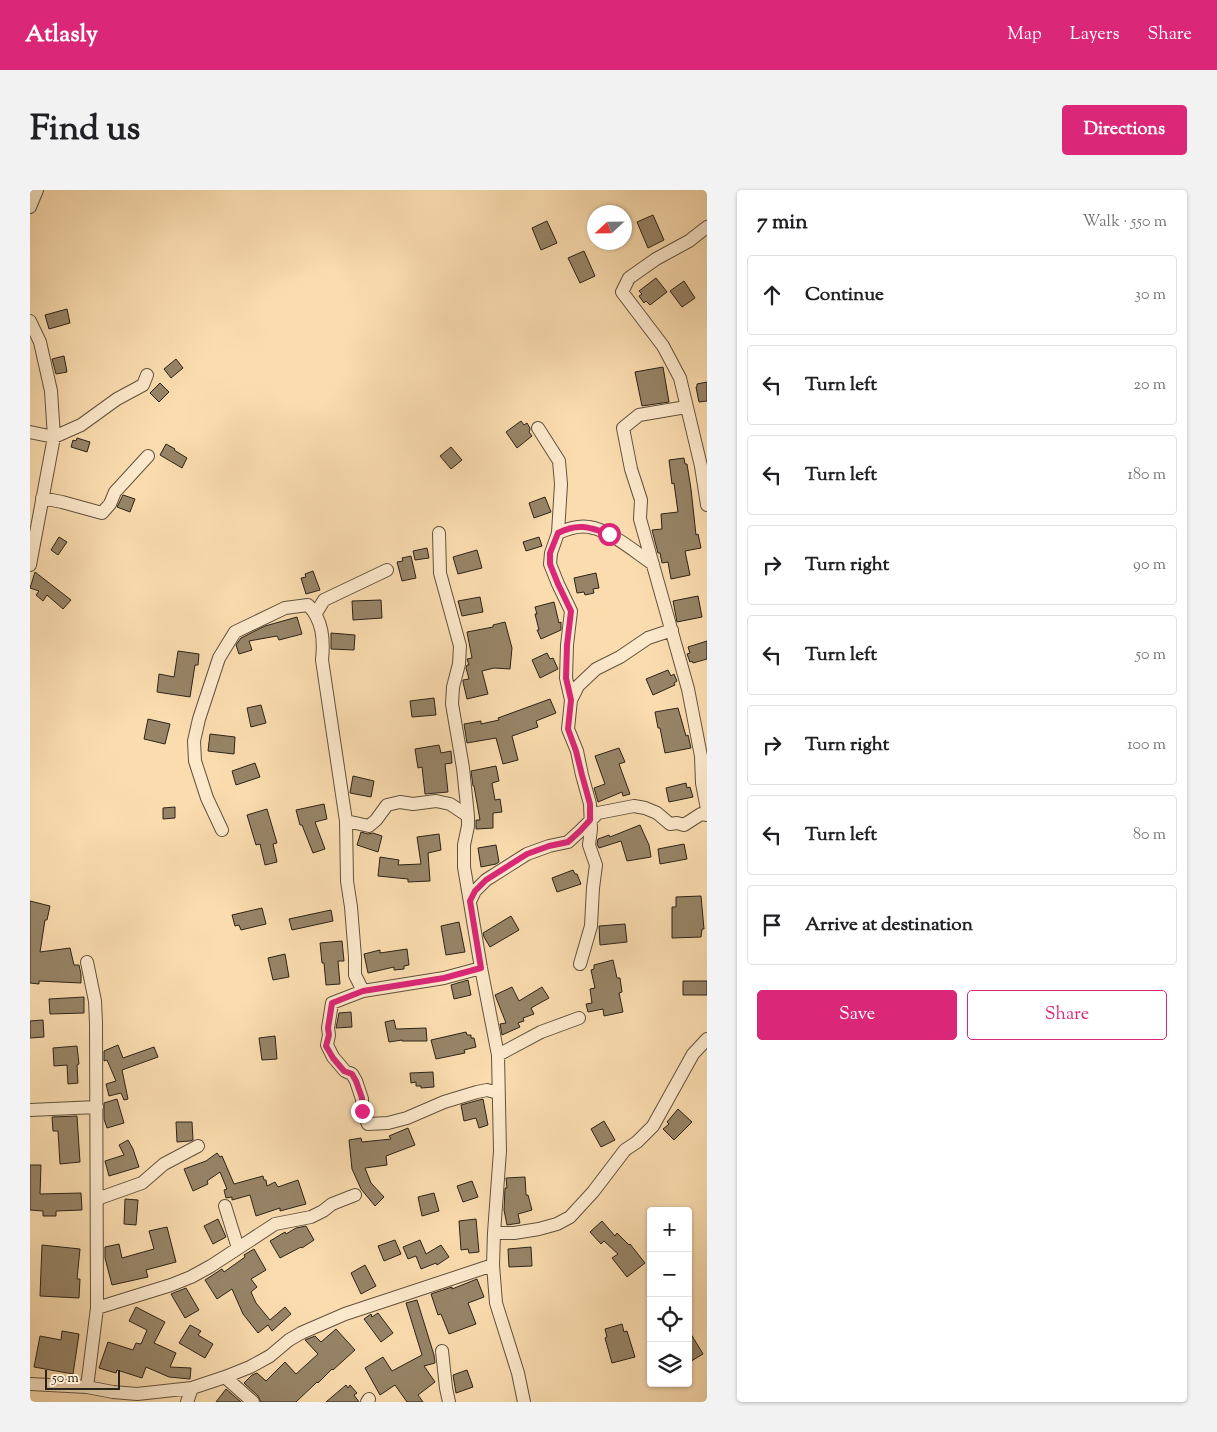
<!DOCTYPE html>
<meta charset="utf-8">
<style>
body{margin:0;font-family:"Sorts Mill Goudy",serif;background:#f2f2f2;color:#202124}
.controls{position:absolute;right:15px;bottom:15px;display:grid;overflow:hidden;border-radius:5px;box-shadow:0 1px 4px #0004}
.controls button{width:45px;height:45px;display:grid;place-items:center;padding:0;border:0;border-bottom:1px solid #e0e0e0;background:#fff;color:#202124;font:25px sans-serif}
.compass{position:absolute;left:557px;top:15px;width:45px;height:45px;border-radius:50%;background:#fff;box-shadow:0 1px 4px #0004;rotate:248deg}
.scale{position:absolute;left:15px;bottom:12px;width:75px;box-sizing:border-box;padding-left:5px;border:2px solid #2c2419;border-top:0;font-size:14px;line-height:18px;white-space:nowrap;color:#2c2419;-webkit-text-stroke:4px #fce8cb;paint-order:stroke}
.stop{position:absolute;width:15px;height:15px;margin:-11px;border:4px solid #db2777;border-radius:50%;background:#fff}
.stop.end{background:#db2777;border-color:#fff;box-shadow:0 1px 5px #0008}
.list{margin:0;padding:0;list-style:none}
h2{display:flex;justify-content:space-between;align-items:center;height:65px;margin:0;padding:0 20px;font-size:21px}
h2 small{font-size:16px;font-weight:400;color:#757577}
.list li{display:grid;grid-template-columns:32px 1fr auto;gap:15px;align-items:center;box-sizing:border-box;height:80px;margin:0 10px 10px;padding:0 10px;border:1px solid #e0e0e0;border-radius:5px}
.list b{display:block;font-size:19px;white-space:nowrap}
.list em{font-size:16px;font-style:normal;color:#757577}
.actions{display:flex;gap:10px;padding:15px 20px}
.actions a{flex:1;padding:11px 0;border:1px solid #db2777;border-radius:5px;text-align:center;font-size:18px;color:#db2777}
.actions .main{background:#db2777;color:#fff}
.icon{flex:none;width:28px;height:28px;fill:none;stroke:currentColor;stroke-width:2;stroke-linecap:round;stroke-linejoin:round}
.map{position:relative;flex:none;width:677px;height:1212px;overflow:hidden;border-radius:5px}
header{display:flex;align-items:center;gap:30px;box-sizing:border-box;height:70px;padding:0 25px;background:#db2777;color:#fff}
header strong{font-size:24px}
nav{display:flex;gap:28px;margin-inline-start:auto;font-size:18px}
.intro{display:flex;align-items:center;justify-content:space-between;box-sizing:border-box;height:120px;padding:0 30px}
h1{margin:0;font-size:35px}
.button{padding:12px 22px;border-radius:5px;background:#db2777;color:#fff;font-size:18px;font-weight:700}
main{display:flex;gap:30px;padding:0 30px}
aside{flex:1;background:#fff;border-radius:5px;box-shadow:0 1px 4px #0004}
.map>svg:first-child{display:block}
.building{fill:#978467;stroke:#2c2419}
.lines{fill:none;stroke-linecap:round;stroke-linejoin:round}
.minor-casing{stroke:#60523e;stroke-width:14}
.minor{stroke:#fce8cb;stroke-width:12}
.route{stroke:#db2777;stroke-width:6}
</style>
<header>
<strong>Atlasly</strong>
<nav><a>Map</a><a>Layers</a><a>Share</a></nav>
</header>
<div class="intro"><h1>Find us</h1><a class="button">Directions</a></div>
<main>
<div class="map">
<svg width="677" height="1212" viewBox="0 0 677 1212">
<rect width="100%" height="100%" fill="#fadcaf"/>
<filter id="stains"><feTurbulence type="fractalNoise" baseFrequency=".004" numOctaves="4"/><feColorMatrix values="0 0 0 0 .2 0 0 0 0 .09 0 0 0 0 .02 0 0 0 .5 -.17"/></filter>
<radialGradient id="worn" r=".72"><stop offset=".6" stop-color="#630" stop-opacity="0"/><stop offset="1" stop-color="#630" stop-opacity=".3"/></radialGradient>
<path class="building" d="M623,25L634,50L618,58L607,32Z
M517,31L527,53L511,60L502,38Z
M554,61L565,86L550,93L538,68Z
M626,88L637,102L620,115L616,111L614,113L609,106L612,104L609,101Z
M654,91L665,108L652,117L640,101Z
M37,119L40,133L19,139L15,125Z
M34,166L37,182L26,184L22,169Z
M146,169L153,178L141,188L134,179Z
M633,177L639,212L612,216L605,182Z
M677,192V211L669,212L666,197H667V194Z
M130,193L139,202L129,212L120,203Z
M491,231L494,235L497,233L500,238V240L499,242L502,246L487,258L476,242Z
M47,248L60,252L57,262L41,257L43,250L46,251Z
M136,254L145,259L144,260L157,268L152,278L130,265Z
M421,257L432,270L421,279L410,266Z
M654,268L655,274H657L661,299L666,345L668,344L671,358L655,361L660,385L641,389L638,372L632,373L630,363H628L622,340L632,339L631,324L648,322L644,293L642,294L639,270Z
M93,305L105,309L100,322L87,317Z
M515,307L521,322L504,328L499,313Z
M29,347L37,352L28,365L21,360Z
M509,347L512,356L496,361L493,352Z
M397,358L399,368L385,370L383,361Z
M447,360L452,378L428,384L423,367Z
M381,366L386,388L372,391L367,372L373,371L372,368Z
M283,381L290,400L276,404L271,388L276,387L275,384Z
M5,382L41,410L33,419L17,405L13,411L6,405L9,401L0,398Z
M566,383L569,398L563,399L564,403L555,405L554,402L547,403L544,388Z
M668,406L672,427L647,432L643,411Z
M450,407L453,422L432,426L428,411Z
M351,410L352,428L323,430L322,411Z
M524,412L529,433L531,432V440L511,449L507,440H509L505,424H507L505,417Z
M267,427L272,444L249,450L247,446L219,451L222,460L209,464L206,455L211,448L235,436Z
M475,432L482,458L480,479L464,478L452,481L458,504L437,509L433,492V490L439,489L436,478L437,475H439L437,469L442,468L437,442L463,437V435Z
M301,443L325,445L324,460L301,459Z
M677,451V469L663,473L662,471L660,472L657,464L660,463L658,457Z
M148,461L169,464L168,475H165L160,507L127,502L129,484L144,487Z
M517,463L520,469L523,468L528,479L510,488L502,470Z
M638,480L641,486L644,484L647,491L644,493L645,495L623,505L616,489Z
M404,508L406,525L382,527L380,511Z
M520,509L526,523L506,531L508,537L482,546L488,570L473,574L466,548L437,553L434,534L451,531V534L469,530L468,528Z
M231,515L236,533L221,537L217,518Z
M648,518L656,546L658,545L661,558L635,563L630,538H628L625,522Z
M118,529L140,534L135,554L114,549Z
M180,544L205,547L204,564L178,561Z
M409,555L411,563L421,561L422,573L415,574L418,602L395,604L392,577L388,578L385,559Z
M589,558L595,572L589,574L600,604L593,606L592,602L568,612L564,598L575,594L565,566Z
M225,573L230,587L206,595L202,581Z
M466,576L469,591L462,593L465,610L470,609L472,622L463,623V638L446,639V630H450L444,596H443L441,581Z
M323,586L344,591L341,607L320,603Z
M656,593L657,598L660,597L663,607L639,612L636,598Z
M294,614L297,629L285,632L295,659L283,663L272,635H270L266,620Z
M145,617V628L133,629V618Z
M237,619L247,653L243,654L247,672L235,675L230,654L226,655L217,625Z
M610,635L619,655L621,667L597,671L591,651L569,658L567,654L568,649L579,645L580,647Z
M331,642L338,644L343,643L352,646L348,662L327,655Z
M409,644L411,660L398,663L400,691L378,692V689L348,686L350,667L369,670L368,675L391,674L387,647Z
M654,654L657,669L630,674L628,659Z
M466,655L469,672L466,674L451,677L448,658Z
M543,680L545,684H547L551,694L527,702L522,688Z
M671,706L674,739H672L671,747L642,748V717H646V707Z
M0,711L20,716L17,730H15L10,762L40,758L44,775H49L51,784V793L9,791V794L0,793Z
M232,718L236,734L211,740L209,735L205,736L202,725Z
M301,720L303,731L262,740L259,729Z
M481,726L489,740L460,757L454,747L453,743Z
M429,732L435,762L416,765L411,736Z
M595,734L597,752L570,755L569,736Z
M312,751L314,771H308L310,794L296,795L294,773H292L290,753Z
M377,759L379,775L374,776V779L364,780V777L338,783L334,764L350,760V763Z
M255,764L259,787L243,790L238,768Z
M583,770L587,788H590L592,802L589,803L593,822L574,826L573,819L558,822L556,814L562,813L560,799L565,798L561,780L564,779V775Z
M438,790L441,805L424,809L421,795Z
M653,791H677V805H653Z
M482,797L489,811L512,797L519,808L501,818L504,824L493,828L494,831L488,833L490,837L472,845L470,834L476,833L465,805Z
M54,807V823L20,824L19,809Z
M321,822L322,837L306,838L309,823Z
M13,830L14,847L0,848V831Z
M364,830L366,839L396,838L397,851H372V850L359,852L355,832Z
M436,842L437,845H441V848H444L446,857L434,860L435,863L406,869L401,850Z
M245,846L247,869L232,870L229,848Z
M88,855L93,868L124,857L128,867L92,880L98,909L94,910L91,903L79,906L76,894L86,891L77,870L74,871V861Z
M47,856L49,874L47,875L48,893L38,894L37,875L24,876L23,858Z
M403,882L404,897L391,898V896H386V892L381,893L380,883Z
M87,909L94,933L77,938L74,929V913Z
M453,909L458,935L449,938L446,928L434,931L431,915Z
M648,919L662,932L644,950L633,939L639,934L637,932Z
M47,926L50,972L30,974L28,941H23L22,927Z
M574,931L585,950L571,957L561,939Z
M146,932H162L163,950L160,951L147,952Z
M378,938L385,955L356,966L357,975L335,978L341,993L354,1007L345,1016L331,999L322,979L319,950L331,948L332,952L361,949L359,946Z
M98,950L103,959L109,977L79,986L75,971L94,965L89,955Z
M187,963L190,967L192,966L204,994L233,986L234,990H236L237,996L245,992L248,997L268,990L276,1014L250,1021V1018L226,1026L220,1005L202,1010V1007L196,1008L194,1000L197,999L190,982L177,991L178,994L163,1001L154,979L176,971Z
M0,975H11L10,1004L51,1003L52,1020L26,1021V1026H13V1021L0,1020Z
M495,987L496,1005H498L502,1020L488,1024L490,1033L477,1035L474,1020L475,998H477L476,988Z
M442,991L448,1007L433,1012L427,996Z
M404,1003L409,1021L392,1026L388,1007Z
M95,1009L108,1010L106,1035L94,1034Z
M188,1029L196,1047L183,1054L174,1036Z
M446,1029L449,1062L439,1063L438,1059L431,1060L429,1031Z
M572,1031L585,1046L587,1043L599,1055L600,1054L615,1073L597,1087L582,1068L588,1064L574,1051L571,1054L560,1042Z
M276,1036L284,1050L272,1058L271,1057L250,1068L240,1051L255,1042L256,1044L266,1038Z
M137,1037L146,1072L116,1080L118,1087L82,1095L75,1068V1057L89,1054L92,1068L124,1059L119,1041Z
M365,1050L371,1064L354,1071L348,1056Z
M390,1050L396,1064L411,1055L419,1067L407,1075L406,1073L391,1079L386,1066L378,1069L373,1057Z
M12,1055L50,1059L47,1089H50L49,1108L10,1106Z
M501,1057L502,1076L479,1077L478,1059Z
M224,1059L236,1080L221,1089L227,1097L221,1102L226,1113L240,1130L255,1117L261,1124L242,1141L238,1135L228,1143L213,1124L202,1099L187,1109L175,1090L192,1079L194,1082L215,1067L214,1065Z
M335,1075L346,1096L331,1104L321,1083Z
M447,1089L454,1107L438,1113L446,1134L419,1144L411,1124L408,1125L401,1104L422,1097V1099Z
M156,1098L169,1120L155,1128L141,1104Z
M387,1110L404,1165L405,1173L394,1176L405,1192L388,1205L393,1212H377L365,1195L350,1205L335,1178L353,1167L362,1181L392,1165L376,1113Z
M106,1117L135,1132L124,1153L146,1163L140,1177L161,1178L160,1189L139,1187L116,1177L112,1188L87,1180L86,1183L69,1178L78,1152L103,1160L106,1153L111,1154L117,1140L99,1131Z
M348,1123L363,1143L351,1152L334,1129L341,1124L342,1127Z
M592,1134L594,1142L597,1141L605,1167L582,1173L575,1148L577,1147L575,1139Z
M160,1135L171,1141L168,1145L183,1154L175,1168L149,1153Z
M306,1139L325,1160L303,1180L302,1179L288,1193L287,1192L266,1212H231L228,1206L214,1193L222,1185L227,1183L236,1191L255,1172L266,1184L288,1164L275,1150L285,1146L291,1152Z
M658,1139L673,1164L658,1173Z
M32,1141L49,1144L43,1184L4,1177L10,1146L31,1150Z
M437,1180L443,1197L426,1203L423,1185Z
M316,1195L318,1198L320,1195L327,1203L324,1205L329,1212H296Z
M196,1199L211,1212H186Z"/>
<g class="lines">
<defs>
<path id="minor" d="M0,17L7,0
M677,37L659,51L626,69L599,88L592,102L633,156L650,188L671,276L677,315
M0,131L10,152L21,201L24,247L0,375
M656,217L609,225L593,238L601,279L611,310L610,329L658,499L671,566L672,593L677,619
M508,238L529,271L531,294L528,343
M0,242L24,247L51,235L87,209L113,195L117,185
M12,308L32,312L72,323L80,314L85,302L118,266
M409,343L410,383L430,456L429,474L423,497L422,514L433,578L438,626V636L434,655V677L451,778L468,865L470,961L464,1043L463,1075L466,1113L488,1183L494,1212
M286,423L294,410L357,380
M541,510L536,488L537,455L541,421L528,394L520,374L521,363L528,343C537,339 549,335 559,337C580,340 605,362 623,374
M316,631L339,636L346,630L357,615L370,612L383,614L406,611L420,614L438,626
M192,640L177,608L165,571L164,551L169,529L189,468L205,442L255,418L278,415C293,430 294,450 292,470L316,631L317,691L321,717L325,767V785L333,801L414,788L451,778
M440,711L445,701L456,690L497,664L519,656L538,652L550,641L568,623L604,616L615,618L627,623L640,634L647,633L654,635L671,624L677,625
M550,774L561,736L563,698L566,675L559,655L561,639L560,614L552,585L547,561L538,539L541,510L548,496L566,479L590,467L618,448L642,440
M333,801L302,813L298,838L299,845L297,855L303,867L315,881L322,884L326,891L332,909V921L338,934L358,933L377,928L414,912L447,902L457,900L468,903
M468,865L511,842L549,828
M0,920L67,917
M67,1009L112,993L134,974L168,956
M195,1016L208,1058
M464,1043H484L509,1039L527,1034L540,1027L563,1002L595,960L607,952L623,936L663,864L677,849
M67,1118L141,1095L161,1087L181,1076L245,1034L281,1027L293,1021L302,1014L325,1005
M412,1161L416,1198L419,1212
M195,1187L223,1212
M0,1194L57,1197L83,1202L107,1204L162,1198L195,1187L220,1177L240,1166L259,1150L271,1143L315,1124L463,1075
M57,1197L67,1118L66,833L65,811L57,772
M157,1212L162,1198
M337,1212L339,1209"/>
</defs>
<use href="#minor" class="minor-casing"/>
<use href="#minor" class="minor"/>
</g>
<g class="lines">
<path class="route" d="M332,921V908L326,891L322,884L314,881L303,868L296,856L299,845L298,838L302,813L333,801L414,788L451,778L440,711L445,701L456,690L497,664L519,656L538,652L550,641L560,630V614L552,585L546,561L538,539L541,510L536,488L537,455L541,421L528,394L520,374V363L528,343C548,333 559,337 579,344"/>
</g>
<rect width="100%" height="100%" filter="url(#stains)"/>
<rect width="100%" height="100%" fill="url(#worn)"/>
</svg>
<div class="controls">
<button>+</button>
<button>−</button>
<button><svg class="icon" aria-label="locate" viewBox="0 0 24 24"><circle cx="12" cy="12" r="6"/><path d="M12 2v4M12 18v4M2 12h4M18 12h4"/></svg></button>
<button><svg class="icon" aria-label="layers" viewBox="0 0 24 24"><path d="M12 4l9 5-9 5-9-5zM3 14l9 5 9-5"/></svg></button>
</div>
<svg class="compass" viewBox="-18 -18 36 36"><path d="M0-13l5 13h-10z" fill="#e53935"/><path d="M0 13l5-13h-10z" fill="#757577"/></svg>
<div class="scale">50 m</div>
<div class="stop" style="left:579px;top:344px"></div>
<div class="stop end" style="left:332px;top:921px"></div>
</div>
<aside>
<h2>7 min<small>Walk · 550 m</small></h2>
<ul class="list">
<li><svg class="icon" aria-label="ahead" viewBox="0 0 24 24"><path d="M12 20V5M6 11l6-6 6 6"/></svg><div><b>Continue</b></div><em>30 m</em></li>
<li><svg class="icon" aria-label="left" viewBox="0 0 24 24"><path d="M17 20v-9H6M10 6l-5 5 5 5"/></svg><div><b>Turn left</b></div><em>20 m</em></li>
<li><svg class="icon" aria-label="left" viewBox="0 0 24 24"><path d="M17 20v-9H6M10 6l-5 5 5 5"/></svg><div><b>Turn left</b></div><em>180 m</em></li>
<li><svg class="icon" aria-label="right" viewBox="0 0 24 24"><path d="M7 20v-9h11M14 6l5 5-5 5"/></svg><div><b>Turn right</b></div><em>90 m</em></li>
<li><svg class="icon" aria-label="left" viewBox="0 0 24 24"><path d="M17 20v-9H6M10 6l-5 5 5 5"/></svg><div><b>Turn left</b></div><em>50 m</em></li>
<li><svg class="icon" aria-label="right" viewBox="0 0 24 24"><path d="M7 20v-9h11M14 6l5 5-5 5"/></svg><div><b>Turn right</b></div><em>100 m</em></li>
<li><svg class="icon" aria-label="left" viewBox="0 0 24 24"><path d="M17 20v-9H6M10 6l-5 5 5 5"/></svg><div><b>Turn left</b></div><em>80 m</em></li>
<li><svg class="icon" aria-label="arrive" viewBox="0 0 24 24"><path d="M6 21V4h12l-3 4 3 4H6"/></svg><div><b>Arrive at destination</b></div></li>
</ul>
<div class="actions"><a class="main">Save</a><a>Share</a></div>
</aside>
</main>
